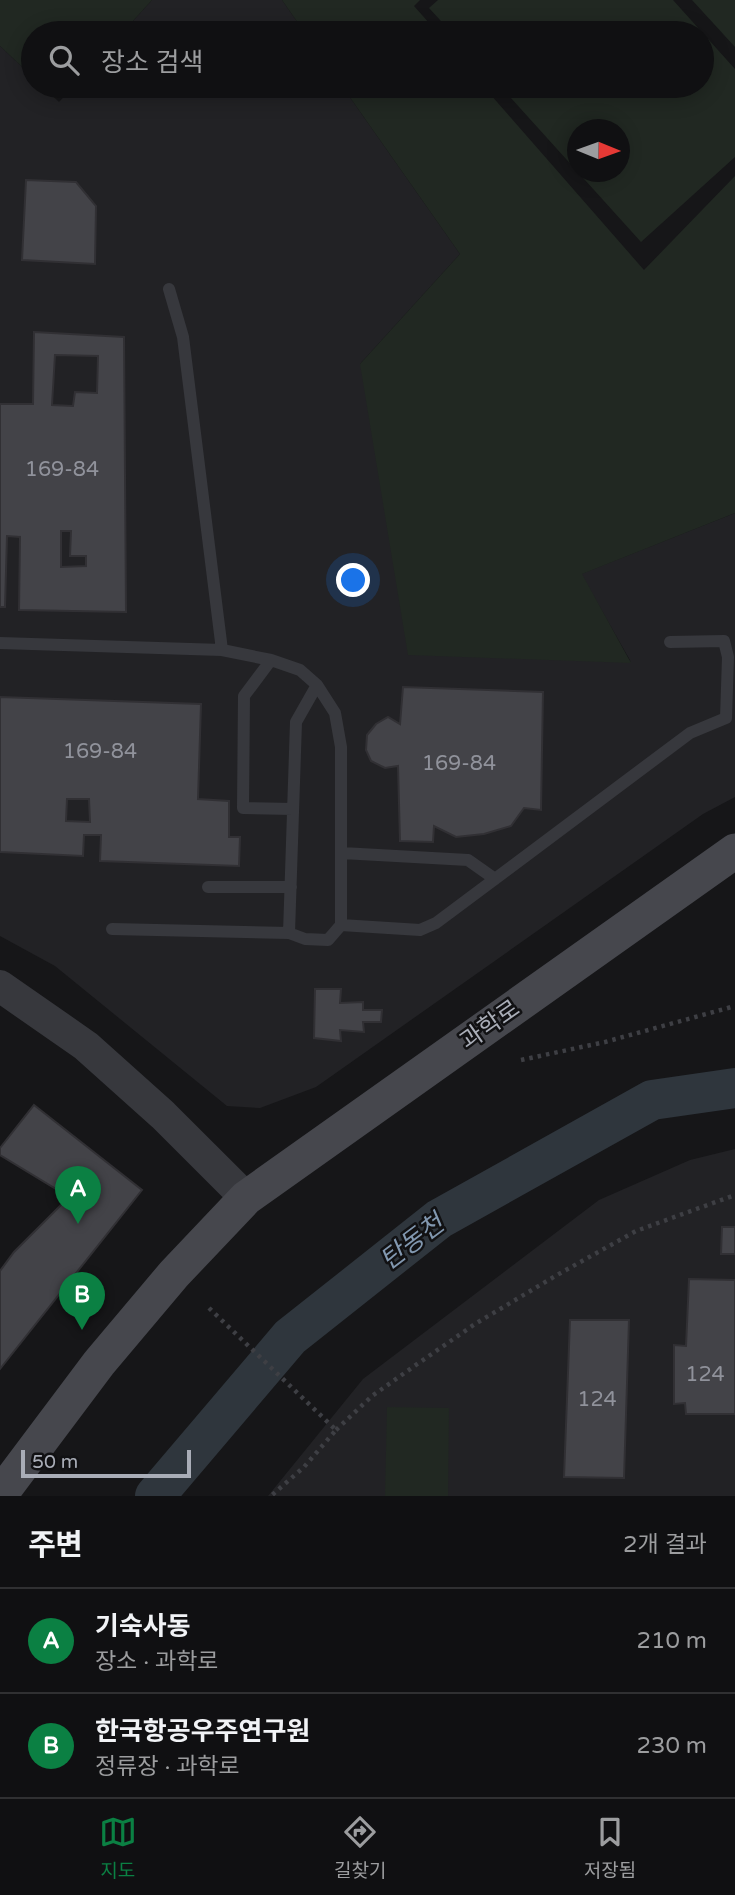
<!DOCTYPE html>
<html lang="ko">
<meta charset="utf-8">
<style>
body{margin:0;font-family:"Varela Round","Noto Sans KR",sans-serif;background:#1e1e20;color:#f1f3f6}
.compass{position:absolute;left:567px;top:119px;width:63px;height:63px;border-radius:50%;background:#101012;box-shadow:0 4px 18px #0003;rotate:91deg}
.scale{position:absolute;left:21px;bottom:18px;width:170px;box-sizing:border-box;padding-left:7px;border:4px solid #a9adb7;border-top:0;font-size:19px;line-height:24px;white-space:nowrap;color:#a9adb7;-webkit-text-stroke:5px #111113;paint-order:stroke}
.you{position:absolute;left:354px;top:581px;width:24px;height:24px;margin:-18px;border:5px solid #fff;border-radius:50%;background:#1a73e8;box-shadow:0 0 0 10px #1a73e833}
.badge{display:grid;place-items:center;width:46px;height:46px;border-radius:50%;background:#0b8043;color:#fff;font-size:23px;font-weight:700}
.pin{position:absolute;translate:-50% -58px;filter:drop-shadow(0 2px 4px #0008)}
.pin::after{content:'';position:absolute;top:37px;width:24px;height:21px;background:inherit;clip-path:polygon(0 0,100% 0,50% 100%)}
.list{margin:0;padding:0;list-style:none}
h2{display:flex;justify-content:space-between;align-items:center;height:91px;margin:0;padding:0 28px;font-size:30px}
h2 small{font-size:23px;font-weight:400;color:#9c9d9f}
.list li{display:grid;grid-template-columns:46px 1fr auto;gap:21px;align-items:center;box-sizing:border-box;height:105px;padding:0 28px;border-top:2px solid #303032}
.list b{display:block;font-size:26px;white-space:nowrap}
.list p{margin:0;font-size:23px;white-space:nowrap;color:#9c9d9f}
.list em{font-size:23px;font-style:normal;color:#9c9d9f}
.icon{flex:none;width:38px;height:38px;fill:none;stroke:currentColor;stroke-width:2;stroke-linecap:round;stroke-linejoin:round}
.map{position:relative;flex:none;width:735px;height:1496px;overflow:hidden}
.search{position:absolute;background:#101012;box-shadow:0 4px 18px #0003;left:21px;right:21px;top:21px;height:77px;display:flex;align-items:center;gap:18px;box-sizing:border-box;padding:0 24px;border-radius:38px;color:#9c9d9f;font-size:26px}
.sheet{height:301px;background:#101012}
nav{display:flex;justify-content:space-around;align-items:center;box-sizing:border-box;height:98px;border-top:2px solid #303032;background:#101012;font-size:19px;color:#9c9d9f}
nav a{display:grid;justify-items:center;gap:4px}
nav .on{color:#0b8043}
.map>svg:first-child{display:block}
.built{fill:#222225}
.green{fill:#212822;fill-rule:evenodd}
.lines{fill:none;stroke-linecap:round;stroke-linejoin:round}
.river{stroke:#2f363d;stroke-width:40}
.building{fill:#434348;stroke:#313034;stroke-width:2;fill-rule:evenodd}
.path{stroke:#3e3f44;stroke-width:4.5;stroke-dasharray:3.5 5;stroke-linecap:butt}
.service{stroke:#37383d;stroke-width:12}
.tertiary{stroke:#37383d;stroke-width:32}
.secondary{stroke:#46474d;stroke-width:35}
.labels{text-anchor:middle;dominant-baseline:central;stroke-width:5;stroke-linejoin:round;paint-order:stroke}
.number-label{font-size:21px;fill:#90929b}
.street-label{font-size:24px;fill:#a9adb7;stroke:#111113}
.water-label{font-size:26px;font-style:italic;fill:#8298b0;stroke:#111113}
</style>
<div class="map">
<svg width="735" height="1496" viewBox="0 0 735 1496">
<rect width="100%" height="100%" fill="#161618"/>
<path class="built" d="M152,0H282L305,33H122Z
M0,46L33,77V86H42L59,102L74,86H342L460,254L360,364L631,662L581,574L735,513V797L703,814L316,1087L260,1108L227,1106L55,966L0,936Z
M735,1149V1496H268L363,1379L599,1200L690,1160Z"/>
<path class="green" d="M0,0H152L122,33H33V77L0,46Z
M282,0H420L414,6L438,33H305Z
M438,0H673L735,69V157L641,242L500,86H702V33H452L429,8ZM578,130H620V172H578Z
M692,0H735V47Z
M342,86H483L644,270L735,176V513L582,574L631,663L408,655L360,364L460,254Z
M387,1407L449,1408L448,1496H385Z"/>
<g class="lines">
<path class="river" d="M155,1496L290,1337L439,1219L652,1100L735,1088"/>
</g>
<path class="building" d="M26,180L76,182L96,206L95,264L22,260Z
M34,332L124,337L126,612L19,610L20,537L7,536L5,607H0V404H33ZM55,355L98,356L97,393L75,392L73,406L52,405ZM61,531H71L70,556H86V566L61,567Z
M403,687L543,692L541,810L524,808L511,826L484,834L456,837L434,826L433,842L400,841L398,766L385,768L371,761L366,750L367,735L376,724L388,717L400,724Z
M0,697L201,704L198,799L229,801V837H240L239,866L100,861L101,835H84L83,856L0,852ZM67,799H89L90,822L66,821Z
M315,989H341L340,1003L363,1002V1010H382L381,1022H363L364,1032L340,1030L341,1041L314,1038Z
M34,1105L142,1190L0,1369V1271L14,1252L69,1197L0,1155V1148Z
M722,1227H735V1254H721Z
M689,1279L735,1280V1414H686L685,1403L674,1404V1345L686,1346Z
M570,1320H629L624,1478L564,1477Z"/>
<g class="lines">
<path class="path" d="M521,1060L605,1042L735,1006
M209,1308L336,1430L304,1467L271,1496
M336,1430L372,1396L413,1367L475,1324L557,1275L636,1231L735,1195"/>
<path class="service" d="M169,289L183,337L222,650L271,660
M0,643L222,650
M293,809L243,808L244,696L271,660L300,670L317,685L335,713L341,747V925
M342,853L468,860L495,879
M208,887H291
M112,929L289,933L305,939L328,940L341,925L420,930L436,923L690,733L726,718L728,657L724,641L670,642
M289,933L296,722L317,685"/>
<path class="tertiary" d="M0,986L86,1046L163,1115L246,1198"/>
<path class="secondary" d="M0,1495L99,1363L174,1274L246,1198L735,851"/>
</g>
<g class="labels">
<g class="number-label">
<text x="62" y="469">169-84</text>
<text x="100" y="751">169-84</text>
<text x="459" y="763">169-84</text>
<text x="705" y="1374">124</text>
<text x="597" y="1399">124</text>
</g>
<g class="street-label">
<text transform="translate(490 1025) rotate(-35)">과학로</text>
</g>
<g class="water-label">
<text transform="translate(412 1242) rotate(-37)">탄동천</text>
</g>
</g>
</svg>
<svg class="compass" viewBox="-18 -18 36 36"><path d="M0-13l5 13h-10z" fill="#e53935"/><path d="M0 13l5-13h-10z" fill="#9c9d9f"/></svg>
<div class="scale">50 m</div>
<div class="you"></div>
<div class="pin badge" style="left:78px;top:1224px">A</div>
<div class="pin badge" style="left:82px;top:1330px">B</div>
<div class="search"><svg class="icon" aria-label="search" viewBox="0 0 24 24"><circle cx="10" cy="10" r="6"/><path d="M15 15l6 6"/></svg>장소 검색</div>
</div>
<section class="sheet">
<h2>주변<small>2개 결과</small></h2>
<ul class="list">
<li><span class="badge">A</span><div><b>기숙사동</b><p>장소 · 과학로</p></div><em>210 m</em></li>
<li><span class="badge">B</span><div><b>한국항공우주연구원</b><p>정류장 · 과학로</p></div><em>230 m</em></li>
</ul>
</section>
<nav>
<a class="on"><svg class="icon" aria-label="map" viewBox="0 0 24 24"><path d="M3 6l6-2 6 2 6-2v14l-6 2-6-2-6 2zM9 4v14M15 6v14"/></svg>지도</a>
<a><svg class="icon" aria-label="directions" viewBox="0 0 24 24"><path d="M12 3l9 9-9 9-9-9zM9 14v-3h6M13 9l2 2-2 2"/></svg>길찾기</a>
<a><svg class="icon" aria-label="saved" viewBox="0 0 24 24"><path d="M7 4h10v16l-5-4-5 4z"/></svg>저장됨</a>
</nav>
